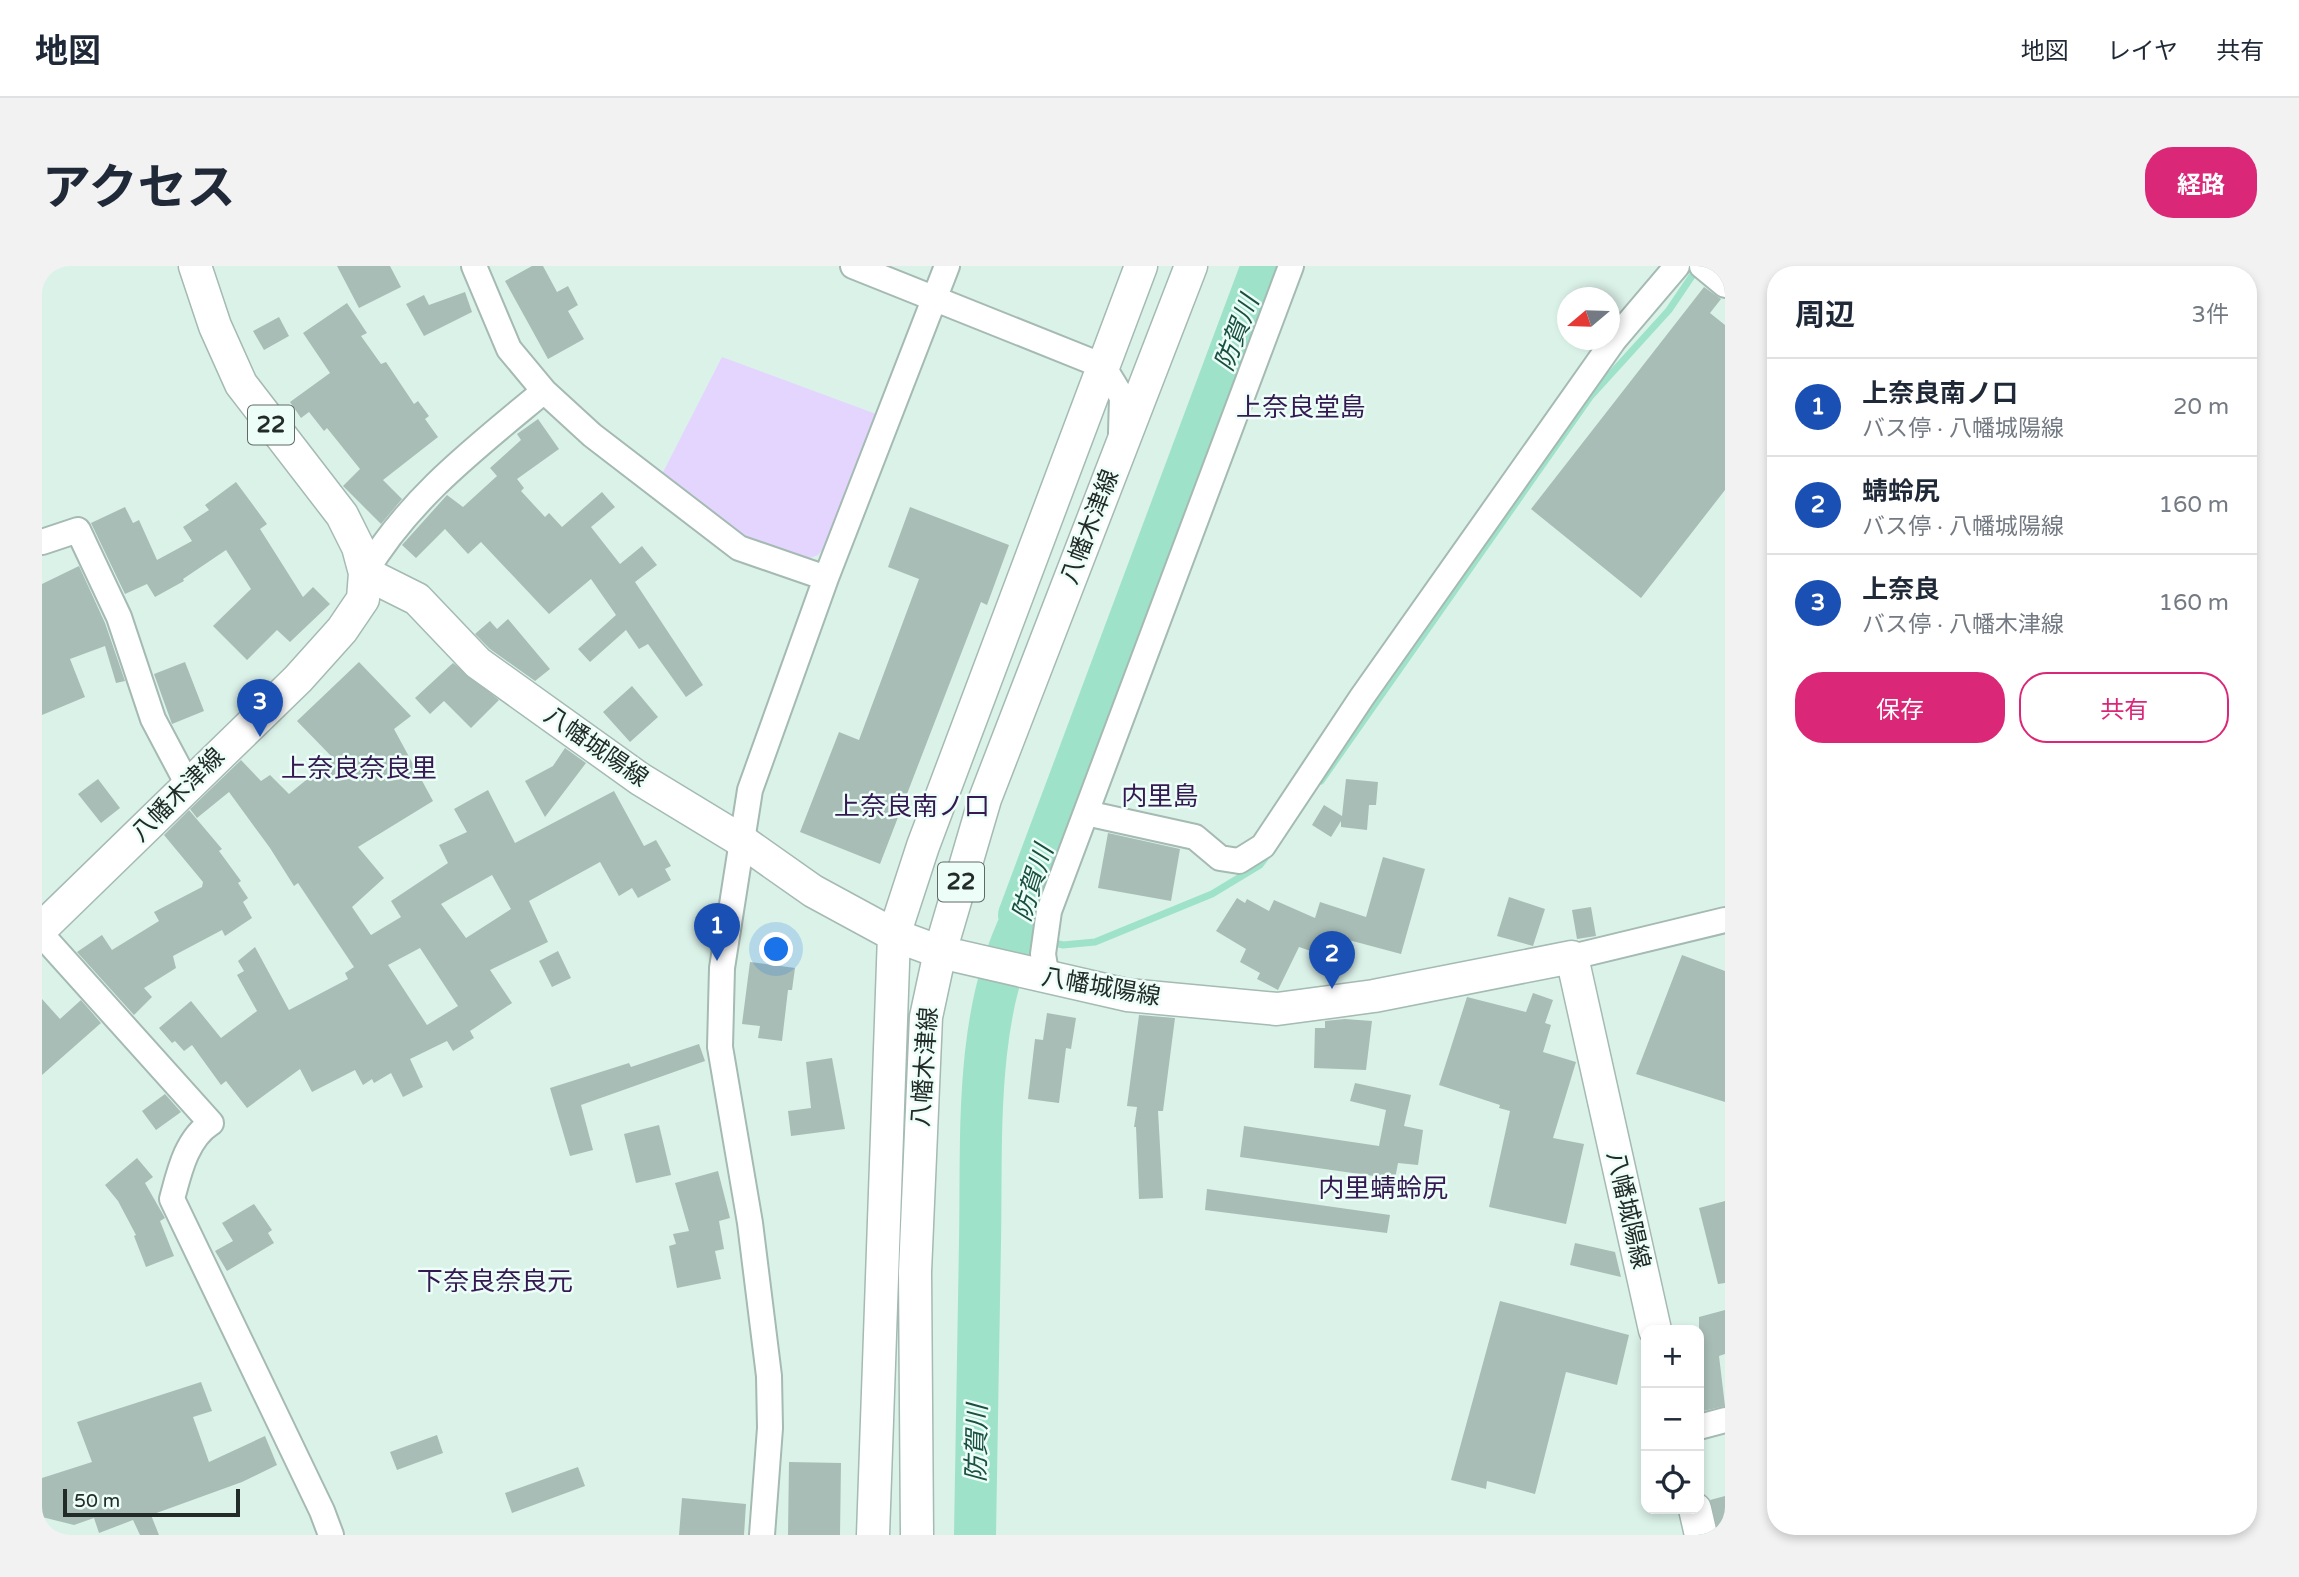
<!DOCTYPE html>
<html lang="ja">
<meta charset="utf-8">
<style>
body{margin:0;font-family:"Varela Round","Noto Sans JP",sans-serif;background:#f2f2f3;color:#1f2937}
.controls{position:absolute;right:21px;bottom:21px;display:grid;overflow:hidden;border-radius:14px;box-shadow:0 4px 10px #0003}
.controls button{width:63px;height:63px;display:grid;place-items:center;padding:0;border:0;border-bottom:2px solid #e0e1e3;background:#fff;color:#1f2937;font:35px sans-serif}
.compass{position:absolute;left:1515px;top:21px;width:63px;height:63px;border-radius:50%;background:#fff;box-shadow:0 4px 10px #0003;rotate:251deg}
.scale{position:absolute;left:21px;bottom:18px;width:177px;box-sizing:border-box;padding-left:7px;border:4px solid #222b27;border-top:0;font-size:19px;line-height:24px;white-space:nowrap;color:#222b27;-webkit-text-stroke:5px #ecfef7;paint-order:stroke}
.you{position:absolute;left:735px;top:684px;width:24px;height:24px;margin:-18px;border:5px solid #fff;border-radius:50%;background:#1a73e8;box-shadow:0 0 0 10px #1a73e833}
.badge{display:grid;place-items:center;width:46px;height:46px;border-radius:50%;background:#db2777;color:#fff;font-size:23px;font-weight:700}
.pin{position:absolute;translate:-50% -58px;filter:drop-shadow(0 2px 4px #0008)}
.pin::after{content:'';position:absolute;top:37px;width:24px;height:21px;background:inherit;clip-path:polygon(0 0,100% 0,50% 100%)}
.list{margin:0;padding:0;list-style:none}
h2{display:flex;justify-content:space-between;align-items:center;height:91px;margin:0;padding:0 28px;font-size:30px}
h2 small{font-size:23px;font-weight:400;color:#747a83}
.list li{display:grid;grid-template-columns:46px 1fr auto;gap:21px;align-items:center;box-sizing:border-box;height:98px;padding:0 28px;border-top:2px solid #e0e1e3}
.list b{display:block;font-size:26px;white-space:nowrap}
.list p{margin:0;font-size:23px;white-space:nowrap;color:#747a83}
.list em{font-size:23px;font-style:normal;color:#747a83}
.actions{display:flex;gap:14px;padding:21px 28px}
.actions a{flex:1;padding:16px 0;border:2px solid #db2777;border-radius:28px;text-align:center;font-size:24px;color:#db2777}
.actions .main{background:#db2777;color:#fff}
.icon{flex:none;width:38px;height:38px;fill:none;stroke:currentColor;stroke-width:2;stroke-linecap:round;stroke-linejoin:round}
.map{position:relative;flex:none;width:1683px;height:1269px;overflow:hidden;border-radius:28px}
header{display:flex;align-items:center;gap:42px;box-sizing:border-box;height:98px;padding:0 35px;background:#fff;border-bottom:2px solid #e0e1e3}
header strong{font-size:33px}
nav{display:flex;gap:38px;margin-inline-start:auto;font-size:24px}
.intro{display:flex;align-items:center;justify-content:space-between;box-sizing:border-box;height:168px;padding:0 42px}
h1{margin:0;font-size:49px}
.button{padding:18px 32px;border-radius:28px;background:#db2777;color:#fff;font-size:24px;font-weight:700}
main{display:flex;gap:42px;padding:0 42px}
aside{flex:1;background:#fff;border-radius:28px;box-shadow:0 4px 10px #0003}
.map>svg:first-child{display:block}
.green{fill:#e4d5ff}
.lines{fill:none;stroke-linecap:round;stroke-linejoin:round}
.stream{stroke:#9ee2ca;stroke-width:7}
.river{stroke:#9ee2ca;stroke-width:42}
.building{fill:#a8bdb5;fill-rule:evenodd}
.minor-casing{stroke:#a4bab2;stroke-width:28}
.major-casing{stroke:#a4bab2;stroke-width:35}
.minor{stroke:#fff;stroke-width:24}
.major{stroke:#fff;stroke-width:32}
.labels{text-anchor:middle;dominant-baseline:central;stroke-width:5;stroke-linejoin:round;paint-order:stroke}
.shield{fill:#ecfef7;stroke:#5f6a65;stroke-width:2}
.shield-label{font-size:23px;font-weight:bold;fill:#222b27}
.street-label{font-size:24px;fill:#222b27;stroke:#ecfef7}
.water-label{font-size:26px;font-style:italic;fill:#1a5041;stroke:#ecfef7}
.neighbourhood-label{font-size:26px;fill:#341952;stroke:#ecfef7}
</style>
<header>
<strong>地図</strong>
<nav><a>地図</a><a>レイヤ</a><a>共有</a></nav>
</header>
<div class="intro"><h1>アクセス</h1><a class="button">経路</a></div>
<main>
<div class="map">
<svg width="1683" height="1269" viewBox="0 0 1683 1269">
<rect width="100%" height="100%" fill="#dbf2e9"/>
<path class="green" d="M680,91L834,148L783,281L776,289L760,295L698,276L618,212Z"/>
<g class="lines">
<path class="stream" d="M1279,515L1548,131L1627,44L1652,7L1648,0
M973,667L1021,679L1053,676L1170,628L1218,599L1227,587"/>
<path class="river" d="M933,1269C935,1171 937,1073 938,976C940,871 932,752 979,655L977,649L1220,0"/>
</g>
<path class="building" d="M295,0H348L359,21L317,42Z
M490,0H501L515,26L526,20L536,39L526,45L542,73L506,93L463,15Z
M1662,21L1679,33L1668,47L1683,59V224L1599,332L1489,243Z
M423,26L430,46L382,70L364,38L382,29L387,39Z
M305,37L325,67L319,70L339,98L344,96L372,138L376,135L387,150L383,153L396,171L341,214L360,233L339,258L301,220L318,203L285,162L282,165L267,146L259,152L248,136L288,107L261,67Z
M237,51L247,70L222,84L211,65Z
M496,153L517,183L475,213L482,222L479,225L503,251L507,247L520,261L560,226L573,241L549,261L578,298L600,280L615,299L593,316L661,419L644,431L606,378L597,383L584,364L548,396L536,383L574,349L549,313L507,348L439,276L426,288L403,263L374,292L360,279L405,229L421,241L455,210L448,202L479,174L475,168Z
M194,216L225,258L218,263L261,331L271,321L288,338L248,376L235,364L205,394L171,360L209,323L184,284L141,313L142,315L113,331L105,318L83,328L49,257L83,241L91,257L97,254L115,294L150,275L141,261L167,244L163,239Z
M868,241L967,279L945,339L939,336L838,598L758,566L797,466L817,474L877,313L846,301Z
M37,300L63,357L83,415L74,417L63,380L28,393L43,431L0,449V318Z
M466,353L508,403L493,415L448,383L433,368L448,355L455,363Z
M143,396L162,445L130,458L112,408Z
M317,396L369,450L352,463L391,535L316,581L342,612L310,641L329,669L359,651L349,635L406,597L397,579L425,566L412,543L446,524L473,577L572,525L602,580L614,574L629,600L623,603L629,614L596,632L590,622L577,630L558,596L487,635L506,676L448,704L470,737L428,765L432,772L411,785L405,775L368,793L381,821L361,831L349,807L332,817L330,813L321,819L313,804L270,826L258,803L205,842L184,815L179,819L150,779L142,785L133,775L130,777L117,762L149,735L179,772L215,745L195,709L202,705L196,695L213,681L247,744L306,713L303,707L312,701L256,617L252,620L228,582L187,526L155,552L148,543L199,494L219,515L228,509L247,528L291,492L255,455ZM450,609L469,643L424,672L399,638ZM378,682L416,740L385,759L346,699Z
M411,397L457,434L429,462L402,435L388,448L373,432Z
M590,420L616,451L588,476L561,446Z
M523,482L544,497L503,551L483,515L511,500Z
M56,513L78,542L59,557L36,528Z
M1304,513L1336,516L1334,539H1327L1325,564L1299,561V555L1289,571L1270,559L1282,539L1300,550Z
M147,544L180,583L177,585L199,615L196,617L206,632L201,636L210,652L183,670L180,664L131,690L134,702L102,722L110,731L92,749L35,686L60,669L70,684L117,655L112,646L160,621L161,616L122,569Z
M1066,567L1138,583L1129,635L1056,622Z
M1341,591L1383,603L1359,688L1303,673L1296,694L1257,681L1236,724L1215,713L1218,707L1198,696L1204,683L1174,665L1195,632L1203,637L1205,633L1227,645L1232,634L1273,652L1278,636L1324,651Z
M1467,631L1503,643L1491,680L1455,670Z
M1549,641L1554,670L1535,673L1530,644Z
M516,685L529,712L510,721L497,695Z
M1640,689L1683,705V836L1594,808Z
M708,696L753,702L750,724H746L740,775L716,772L718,760L700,758Z
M1491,727L1511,734L1503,757L1509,759L1501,786L1534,796L1511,872L1542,878L1524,958L1447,941L1468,845L1457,842L1458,839L1397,819L1425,731L1484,746Z
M0,733L18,753L39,734L59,757L0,809Z
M1005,747L1034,752L1029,783L1024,782L1017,837L986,833L993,773L1001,774Z
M1097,749L1133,752L1121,845H1116L1121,932L1097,933L1094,861H1092L1095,841L1085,840Z
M1303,753L1330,755L1324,804L1272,802L1273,762H1283V755Z
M657,778L663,795L539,839L551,884L528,890L508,822L587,797L589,801Z
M790,792L803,863L749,870L746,845L769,842L764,796Z
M1313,817L1369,829L1362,860L1381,864L1376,899L1356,897L1353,913L1198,891L1202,860L1337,880L1344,844L1308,835Z
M123,828L139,846L114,864L100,845Z
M617,859L629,909L594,917L582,868Z
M95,892L111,911L103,917L123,952L118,955L132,990L104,1001L92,970L94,969L76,935L63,919Z
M676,905L688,952L677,955L682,983L673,985L679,1013L635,1022L627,980L634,978L631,968L647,965L633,917Z
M1165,923L1348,949L1345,967L1163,944Z
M1683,935V1017L1676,1018L1657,942Z
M212,938L230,964L226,967L232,977L185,1005L173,985L191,975L180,957Z
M1533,977L1573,986L1579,1011L1528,999Z
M1458,1035L1587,1069L1575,1119L1524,1106L1493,1228L1445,1215L1444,1223L1409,1214Z
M1683,1044V1088L1677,1090L1683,1140L1657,1146V1051Z
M159,1116L170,1145L151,1151L167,1196L223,1170L235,1199L200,1216L109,1249L117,1269H98L91,1254L57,1267L52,1252L32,1259L0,1251V1212L50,1196L35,1156Z
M395,1169L401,1187L355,1204L348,1186Z
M747,1196L799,1197L798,1269H746Z
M536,1201L543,1220L470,1247L463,1227Z
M1683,1230V1269H1677L1668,1234Z
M640,1232L704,1238L702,1269H637Z"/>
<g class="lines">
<defs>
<path id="minor" d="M432,0L467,83L502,125L550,169L697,282L784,312
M811,0L1061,100L1080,131L1079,167
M1660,0L1683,19
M0,276L36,264L77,351L111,453L146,519
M323,307C367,232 436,180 502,125
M1044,547L1153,571L1178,592L1197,595L1221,580L1320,431L1572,74L1635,0
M0,669L169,857C144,873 137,907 130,933L280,1245L289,1269
M1530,691L1683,654
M1005,713L1001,688L1007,645L1249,0
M1657,1161L1683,1154
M720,1269L728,1162L727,1110L708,957L678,781L680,702L708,524L784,312L905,0"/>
<path id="major" d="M323,307L375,333L436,397L598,513L700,575L771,625L852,669L898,686L1085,729L1235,743L1332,730L1530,691L1613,1064
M0,662L256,413L300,364L321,333L323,307L316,281L300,249L199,118L173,60L153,0
M1653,1243L1659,1269
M831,1269L852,669L881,580L1099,0
M875,1269L873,1006L884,751L898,686L943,533L1149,0"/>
</defs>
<use href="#minor" class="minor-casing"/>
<use href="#major" class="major-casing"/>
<use href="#minor" class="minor"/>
<use href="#major" class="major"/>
</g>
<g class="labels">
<g class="shield">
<rect x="206" y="139.5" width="46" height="39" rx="5"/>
<rect x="896" y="596.5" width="46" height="39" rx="5"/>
</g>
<g class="shield-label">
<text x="229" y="159">22</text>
<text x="919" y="616">22</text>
</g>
<g class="street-label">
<text transform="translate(1048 261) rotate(-69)">八幡木津線</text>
<text transform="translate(554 481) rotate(35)">八幡城陽線</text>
<text transform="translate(136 529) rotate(-45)">八幡木津線</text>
<text transform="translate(1059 721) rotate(10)">八幡城陽線</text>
<text transform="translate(883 801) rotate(-86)">八幡木津線</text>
<text transform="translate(1586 944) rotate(77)">八幡城陽線</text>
</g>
<g class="water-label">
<text transform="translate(1195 67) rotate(-69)">防賀川</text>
<text transform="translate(991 617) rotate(-72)">防賀川</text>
<text transform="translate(935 1177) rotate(-89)">防賀川</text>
</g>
<g class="neighbourhood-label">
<text x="1259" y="141">上奈良堂島</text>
<text x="317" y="502">上奈良奈良里</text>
<text x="1118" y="530">内里島</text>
<text x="870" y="540">上奈良南ノ口</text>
<text x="1341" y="922">内里蜻蛉尻</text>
<text x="453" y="1015">下奈良奈良元</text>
</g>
</g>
</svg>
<div class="controls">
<button>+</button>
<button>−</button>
<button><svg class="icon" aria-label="locate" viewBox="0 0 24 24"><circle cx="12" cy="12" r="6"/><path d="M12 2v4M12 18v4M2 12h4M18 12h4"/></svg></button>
</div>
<svg class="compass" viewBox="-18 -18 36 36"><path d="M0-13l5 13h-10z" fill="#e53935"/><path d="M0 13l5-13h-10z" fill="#747a83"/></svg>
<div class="scale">50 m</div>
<div class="you"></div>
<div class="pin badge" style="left:675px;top:695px;background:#1a4fb4">1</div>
<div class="pin badge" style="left:1290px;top:723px;background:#1a4fb4">2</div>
<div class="pin badge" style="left:218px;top:471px;background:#1a4fb4">3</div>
</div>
<aside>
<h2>周辺<small>3件</small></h2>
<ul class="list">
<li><span class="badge" style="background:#1a4fb4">1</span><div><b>上奈良南ノ口</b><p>バス停 · 八幡城陽線</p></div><em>20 m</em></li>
<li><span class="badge" style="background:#1a4fb4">2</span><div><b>蜻蛉尻</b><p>バス停 · 八幡城陽線</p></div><em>160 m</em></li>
<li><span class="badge" style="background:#1a4fb4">3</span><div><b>上奈良</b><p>バス停 · 八幡木津線</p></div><em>160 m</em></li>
</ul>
<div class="actions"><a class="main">保存</a><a>共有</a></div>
</aside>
</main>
